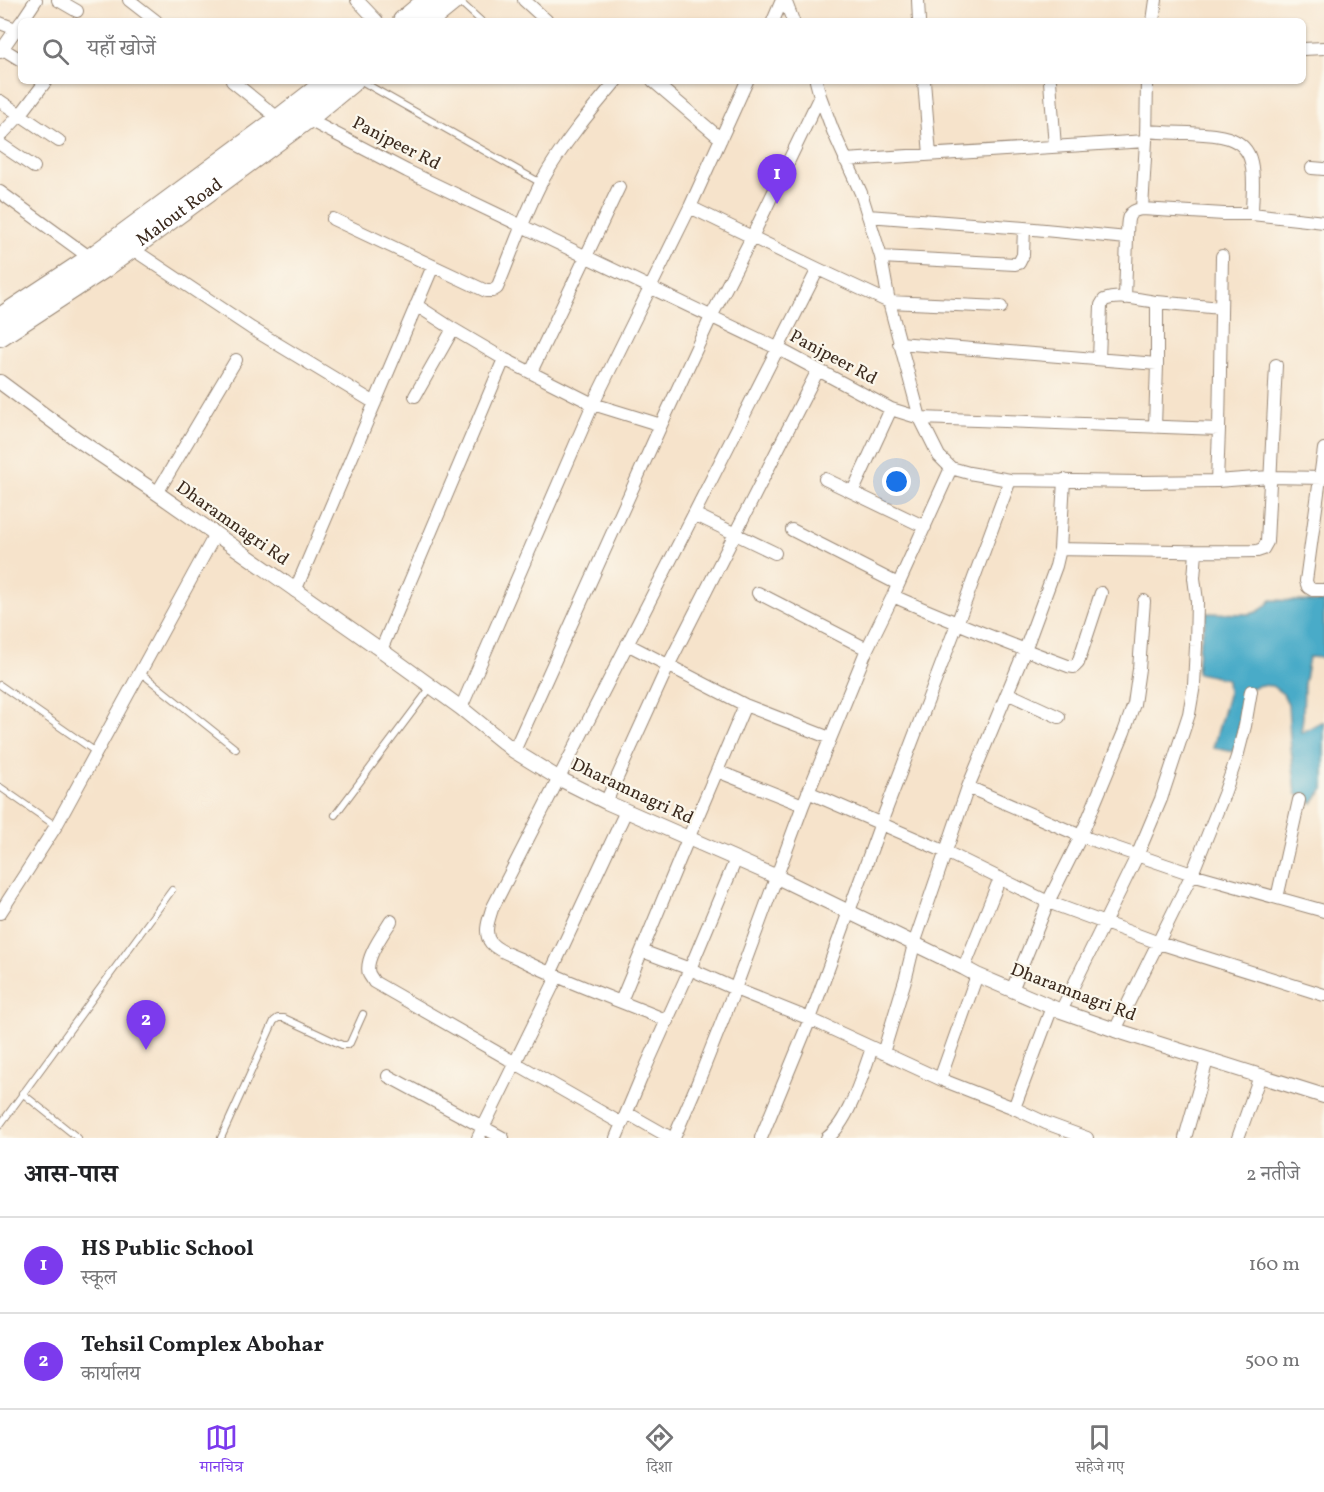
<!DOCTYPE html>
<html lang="hi">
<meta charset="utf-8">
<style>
body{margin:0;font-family:Vollkorn,"Noto Serif Devanagari",serif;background:#f2f2f2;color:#202124}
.you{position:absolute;left:897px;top:482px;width:21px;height:21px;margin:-15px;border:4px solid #fff;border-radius:50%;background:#1a73e8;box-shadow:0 0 0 9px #1a73e833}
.badge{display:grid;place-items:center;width:39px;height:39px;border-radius:50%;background:#7c3aed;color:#fff;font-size:20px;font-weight:700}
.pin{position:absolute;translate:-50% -50px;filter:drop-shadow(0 2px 3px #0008)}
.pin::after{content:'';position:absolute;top:32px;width:21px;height:18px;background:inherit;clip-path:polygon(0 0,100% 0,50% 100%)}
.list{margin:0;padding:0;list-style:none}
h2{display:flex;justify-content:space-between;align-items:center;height:78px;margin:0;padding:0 24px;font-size:26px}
h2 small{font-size:20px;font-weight:400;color:#757577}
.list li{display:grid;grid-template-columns:39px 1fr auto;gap:18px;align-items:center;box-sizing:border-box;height:96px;padding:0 24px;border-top:2px solid #e0e0e0}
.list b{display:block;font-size:22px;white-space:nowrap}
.list p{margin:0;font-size:20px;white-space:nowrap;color:#757577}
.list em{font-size:20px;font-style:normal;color:#757577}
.icon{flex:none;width:33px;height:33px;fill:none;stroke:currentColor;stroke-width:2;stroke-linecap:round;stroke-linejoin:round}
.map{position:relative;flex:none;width:1324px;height:1138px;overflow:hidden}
.search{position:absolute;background:#fff;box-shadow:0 2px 4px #0004;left:18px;right:18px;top:18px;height:66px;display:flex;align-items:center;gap:15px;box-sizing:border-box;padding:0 21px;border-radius:9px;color:#757577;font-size:22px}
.sheet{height:270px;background:#fff}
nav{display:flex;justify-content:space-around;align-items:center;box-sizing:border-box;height:84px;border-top:2px solid #e0e0e0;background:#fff;font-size:16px;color:#757577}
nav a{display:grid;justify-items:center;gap:3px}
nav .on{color:#7c3aed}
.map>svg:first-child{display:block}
.water{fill:#49abc8;stroke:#426a73;stroke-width:1.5}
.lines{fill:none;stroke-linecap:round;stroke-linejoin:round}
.service-casing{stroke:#988674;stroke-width:8}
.minor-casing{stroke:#988674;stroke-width:14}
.tertiary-casing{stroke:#988674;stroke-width:16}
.trunk-casing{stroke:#988674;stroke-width:22}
.service{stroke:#fff;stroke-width:6}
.minor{stroke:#fff;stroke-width:12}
.tertiary{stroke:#fff;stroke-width:14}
.trunk{stroke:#fff;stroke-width:20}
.labels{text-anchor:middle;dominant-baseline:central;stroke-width:4.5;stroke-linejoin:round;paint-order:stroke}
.street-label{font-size:18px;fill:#3b2a1e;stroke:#fbf7ec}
</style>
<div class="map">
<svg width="1324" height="1138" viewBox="0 0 1324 1138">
<rect width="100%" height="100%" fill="#fbf7ec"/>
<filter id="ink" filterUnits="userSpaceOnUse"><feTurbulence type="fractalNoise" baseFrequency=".0167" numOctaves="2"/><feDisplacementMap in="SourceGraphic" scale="12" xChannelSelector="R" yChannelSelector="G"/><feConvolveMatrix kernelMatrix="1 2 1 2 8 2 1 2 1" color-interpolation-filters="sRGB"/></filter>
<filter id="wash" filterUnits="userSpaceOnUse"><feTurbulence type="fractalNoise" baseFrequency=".008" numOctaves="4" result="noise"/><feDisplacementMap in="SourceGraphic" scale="24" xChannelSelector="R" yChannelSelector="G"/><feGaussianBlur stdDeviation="1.35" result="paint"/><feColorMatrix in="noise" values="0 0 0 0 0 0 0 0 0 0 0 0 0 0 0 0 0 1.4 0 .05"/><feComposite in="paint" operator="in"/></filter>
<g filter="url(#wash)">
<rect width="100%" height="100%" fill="#f6e3cb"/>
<path class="water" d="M1271,600L1324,602V658L1309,657L1304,684L1303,717L1301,733L1321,722H1324V789L1313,803L1303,799L1296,793L1290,739L1288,704L1283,694L1272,686L1261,685L1247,689L1234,752L1213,748L1228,695L1227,679L1197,673L1199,648L1207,613L1250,614C1260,612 1265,607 1271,600Z"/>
</g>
<g filter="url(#ink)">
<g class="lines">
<defs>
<path id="service" d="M458,0L481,21
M361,81L541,183
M141,673L236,749
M0,685L96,752
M0,787L56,826
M335,815L431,687
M22,1093L78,1138
M0,1125L172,890
M221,1138L274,1021L278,1018H284L342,1045H347L350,1043L363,1014"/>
<path id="minor" d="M58,0L77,11
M129,0L156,21
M357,0L377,21
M524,0L547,21
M785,0L793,21
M918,0L919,21
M22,21L36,0
M773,21L782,0
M1153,21L1156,0
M0,23L21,31
M3,49L21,60
M1303,49L1324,48
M0,52L21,22
M232,81L279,119
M653,81L721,139
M816,81L820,96L833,131L861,193L881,257L889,302L920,418L939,456L951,468L969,473L1010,480L1140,482L1217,481L1269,477L1324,478
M924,81L930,155
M1050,81L1055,147
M0,101L59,141
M307,119L407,171L779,349L891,409L920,418L1219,429L1222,256
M1146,131C1160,132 1174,133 1189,133C1212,134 1245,134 1251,162C1255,179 1252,198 1252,214
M0,136L21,114L46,81
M0,144L34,167
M845,160L1146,141
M1312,168L1324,169
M0,192L96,262
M690,207L818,269L889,302L1001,307
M1142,209L1146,141L1147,81
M868,216L1024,228
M333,219L486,291H492L497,288C512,253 524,215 542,181C562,145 589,113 616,81
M131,248L251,328L375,403
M881,257L1015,264L1019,263L1023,255L1024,228L1127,238C1128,223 1124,211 1142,209L1224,214H1252L1324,222
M1125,298L1127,238
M1157,302L1221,308
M416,305L453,329L504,359L593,404L661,425
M899,343L1157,364
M1099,359L1101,305L1104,300C1119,294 1141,300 1157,302V364L1155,427
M531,372L619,187
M415,396L453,329
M1324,449L1306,581L1308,587L1313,590H1324
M825,479L925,527
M1217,481L1219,429
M853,491L891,409
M157,493L236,360
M694,514L775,553
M792,530L898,584
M1060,549C1126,550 1192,552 1257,551L1263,549L1267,542L1276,365
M295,591L433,266
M758,593L867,649
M893,596C950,621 1009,644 1068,666L1074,667L1078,663L1101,593
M627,644L745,705L830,738
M381,650L504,359
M1007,693L1059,717
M461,708L593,404L690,207L747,81
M514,751L661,425L711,317L752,237L820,96
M717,771L803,805
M968,787L1081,836L1192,874L1324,911
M808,792L946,852L1048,902L1159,943L1324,995
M606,802L668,666L818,370
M1277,898L1299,800
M0,913L56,826L215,535
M391,921C383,934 364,959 369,974C370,976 373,980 374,982L622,1124
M642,951L690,969L735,989L810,1019L940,1079L1014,1108L1046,1123L1087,1138
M964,968L1000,878
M550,974L626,811
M1012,990L1048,902L1081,836L1124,732L1134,704L1139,669L1144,601
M621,1001L688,839L745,705
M1061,1011L1137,856L1161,799L1189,714L1194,685L1196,646L1197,601L1194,578L1196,552
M668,1021C619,1000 567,983 520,959C511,955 498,951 491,943C483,933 489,919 492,909L694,514L818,269
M1115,1030L1192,874L1224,794L1237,757L1245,726L1251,691
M883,1053L906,977L914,944L968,787L1025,650L1056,566L1060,549L1064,480
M388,1076L503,1138
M940,1079L977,975
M1014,1108L1052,1007
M627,1113L671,1138
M478,1138L557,977
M616,1138L641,1078L690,969L736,859
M674,1138L698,1082L735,989L803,805L867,649L893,596L951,468
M761,1138L810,1019L881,823L957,624L1010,480
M827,1138C849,1122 863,1073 872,1048
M1185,1138L1207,1060
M1238,1138L1260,1076"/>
<path id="tertiary" d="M0,382L74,437L157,493L381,650L461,708L514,751L558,778L606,802L777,877L964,968L977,975L1061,1011L1115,1030L1324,1096"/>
<g id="trunk">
<path d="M403,21L428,0"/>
<path d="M428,21L454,0"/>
<path d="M0,318L91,258L279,119L328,81"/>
<path id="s1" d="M0,336L104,268L307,119L353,81"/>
</g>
</defs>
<use href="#service" class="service-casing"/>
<use href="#minor" class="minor-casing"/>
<use href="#tertiary" class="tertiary-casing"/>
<use href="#trunk" class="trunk-casing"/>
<use href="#service" class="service"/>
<use href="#minor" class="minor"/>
<use href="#tertiary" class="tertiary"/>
<use href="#trunk" class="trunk"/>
</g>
</g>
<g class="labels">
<g class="street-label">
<text transform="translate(396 144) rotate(27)">Panjpeer Rd</text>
<text stroke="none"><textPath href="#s1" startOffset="218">Malout Road</textPath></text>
<text transform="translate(833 358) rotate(28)">Panjpeer Rd</text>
<text transform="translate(232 524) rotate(35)">Dharamnagri Rd</text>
<text transform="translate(632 792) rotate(25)">Dharamnagri Rd</text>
<text transform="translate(1073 993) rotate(21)">Dharamnagri Rd</text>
</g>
</g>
</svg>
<div class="you"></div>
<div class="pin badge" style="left:777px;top:204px">1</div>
<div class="pin badge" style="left:146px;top:1050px">2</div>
<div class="search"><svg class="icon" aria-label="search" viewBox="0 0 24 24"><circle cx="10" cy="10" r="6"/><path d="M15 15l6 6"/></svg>यहाँ खोजें</div>
</div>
<section class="sheet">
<h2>आस-पास<small>2 नतीजे</small></h2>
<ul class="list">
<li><span class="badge">1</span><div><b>HS Public School</b><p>स्कूल</p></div><em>160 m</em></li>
<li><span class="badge">2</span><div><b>Tehsil Complex Abohar</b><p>कार्यालय</p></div><em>500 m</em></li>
</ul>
</section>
<nav>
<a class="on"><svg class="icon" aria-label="map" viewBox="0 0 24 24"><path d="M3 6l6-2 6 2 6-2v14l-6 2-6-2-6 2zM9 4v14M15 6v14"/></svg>मानचित्र</a>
<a><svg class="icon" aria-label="directions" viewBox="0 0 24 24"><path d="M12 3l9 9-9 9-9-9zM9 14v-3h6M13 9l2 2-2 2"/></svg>दिशा</a>
<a><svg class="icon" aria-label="saved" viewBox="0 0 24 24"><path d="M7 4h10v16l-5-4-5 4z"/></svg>सहेजे गए</a>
</nav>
